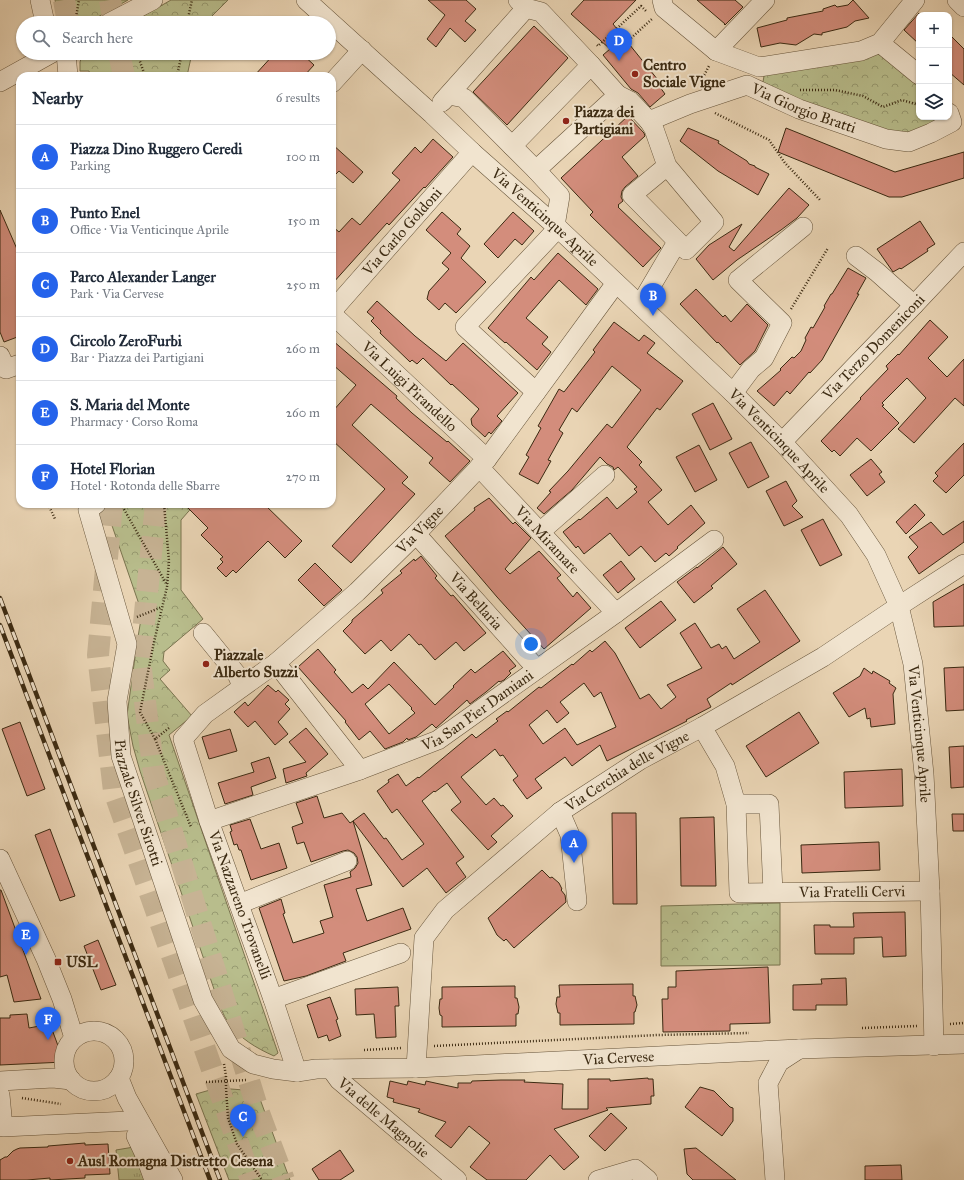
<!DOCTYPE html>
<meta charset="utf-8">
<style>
body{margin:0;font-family:"IM FELL Great Primer",serif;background:#f2f2f3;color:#1f2937}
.controls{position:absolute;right:12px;top:12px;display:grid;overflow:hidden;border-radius:8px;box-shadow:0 1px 3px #0004}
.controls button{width:36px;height:36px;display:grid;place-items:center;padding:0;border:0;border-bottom:1px solid #e0e1e3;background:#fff;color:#1f2937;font:20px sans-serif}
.you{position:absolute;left:531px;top:644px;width:14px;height:14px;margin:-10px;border:3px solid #fff;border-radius:50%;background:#1a73e8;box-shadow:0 0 0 6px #1a73e833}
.badge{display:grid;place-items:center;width:26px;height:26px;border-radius:50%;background:#2563eb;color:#fff;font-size:13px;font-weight:700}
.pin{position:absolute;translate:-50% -33px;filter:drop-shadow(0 1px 2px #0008)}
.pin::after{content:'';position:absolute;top:21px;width:14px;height:12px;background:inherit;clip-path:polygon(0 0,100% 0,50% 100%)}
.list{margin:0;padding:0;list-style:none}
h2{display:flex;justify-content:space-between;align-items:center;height:52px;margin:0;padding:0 16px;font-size:17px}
h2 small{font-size:13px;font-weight:400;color:#747a83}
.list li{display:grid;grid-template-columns:26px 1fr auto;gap:12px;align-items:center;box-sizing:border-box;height:64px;padding:0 16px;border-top:1px solid #e0e1e3}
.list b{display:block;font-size:15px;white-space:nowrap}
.list p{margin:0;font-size:13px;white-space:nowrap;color:#747a83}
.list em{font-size:13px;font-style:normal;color:#747a83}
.icon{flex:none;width:22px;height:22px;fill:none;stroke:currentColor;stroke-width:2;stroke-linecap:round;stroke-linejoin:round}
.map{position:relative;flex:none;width:964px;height:1180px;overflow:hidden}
.search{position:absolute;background:#fff;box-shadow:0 1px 3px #0004;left:16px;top:16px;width:320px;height:44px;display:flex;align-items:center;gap:10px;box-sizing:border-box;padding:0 14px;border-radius:22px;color:#747a83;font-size:15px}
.panel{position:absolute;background:#fff;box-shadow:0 1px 3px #0004;left:16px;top:72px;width:320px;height:436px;border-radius:12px}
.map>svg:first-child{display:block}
.grass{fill:url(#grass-tufts);stroke:#7a744f}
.forest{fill:url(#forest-crowns);stroke:#7a744f}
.building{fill:#d38d7c;stroke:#3b2a12;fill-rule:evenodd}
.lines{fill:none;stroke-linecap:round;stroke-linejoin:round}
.highway-tunnel{stroke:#c7b394;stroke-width:22;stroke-dasharray:22 11;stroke-linecap:butt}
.minor-casing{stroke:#67553b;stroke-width:20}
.path{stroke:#3b2a12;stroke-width:2.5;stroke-dasharray:1 2;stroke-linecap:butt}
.minor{stroke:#f1e4cf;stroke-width:19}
.rail-casing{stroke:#3b2a12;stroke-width:4.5}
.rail{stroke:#f1e4cf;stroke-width:3;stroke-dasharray:9;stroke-linecap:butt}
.path-bridge{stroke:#3b2a12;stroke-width:2.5;stroke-dasharray:1 2;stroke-linecap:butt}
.poi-dot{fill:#8f2418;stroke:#f1e4cf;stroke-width:1.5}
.labels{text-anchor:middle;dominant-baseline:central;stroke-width:4;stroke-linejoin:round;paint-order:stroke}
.poi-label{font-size:15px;font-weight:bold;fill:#3b2a12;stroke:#f1e4cf;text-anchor:start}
.street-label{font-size:15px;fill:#3b2a12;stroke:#f1e4cf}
</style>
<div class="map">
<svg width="964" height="1180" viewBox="0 0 964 1180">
<defs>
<pattern id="grass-tufts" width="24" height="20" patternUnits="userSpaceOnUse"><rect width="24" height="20" fill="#b8bd8c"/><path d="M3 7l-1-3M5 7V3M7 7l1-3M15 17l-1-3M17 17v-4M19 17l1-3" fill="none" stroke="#979a71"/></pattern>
<pattern id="forest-crowns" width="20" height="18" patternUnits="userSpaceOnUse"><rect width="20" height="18" fill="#b8bd8c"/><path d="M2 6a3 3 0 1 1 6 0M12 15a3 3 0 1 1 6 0" fill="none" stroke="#979a71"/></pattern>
</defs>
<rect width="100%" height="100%" fill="#ead5b5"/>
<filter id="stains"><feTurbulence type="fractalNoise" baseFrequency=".005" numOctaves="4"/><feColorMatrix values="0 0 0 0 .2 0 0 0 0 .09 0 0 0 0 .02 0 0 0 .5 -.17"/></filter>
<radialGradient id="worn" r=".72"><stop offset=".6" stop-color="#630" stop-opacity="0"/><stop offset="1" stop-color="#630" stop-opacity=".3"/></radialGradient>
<path class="grass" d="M134,1147L145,1180H119L116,1150Z"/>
<path class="forest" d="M55,0H128L87,23H60Z
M171,0H228L205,23H131Z
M83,53H192L187,76H90L89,71H80V62Z
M877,53L919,80V117H944L917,135L884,133L762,88L765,70Z
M120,504H195L181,520V590L203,619L164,652L163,661L170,670L160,679L192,716L169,735L278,1053L274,1056C256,1048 239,1038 228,1022C223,1015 220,1006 217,998L140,771L133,746L127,715L137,643L142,613L107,511Z
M780,903V965L661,966V906Z
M231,1089L257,1091L290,1180H229L196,1094L210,1090Z"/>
<path class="building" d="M428,0H466L476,9L465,21L476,30L465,42L450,28L436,47L427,39L445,15Z
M584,0H636L613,24L658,80L657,83L665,94L650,107L638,93L631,89L603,55L610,49L571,14Z
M697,0H735L743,7L725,25L724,24H725Z
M853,0L869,18L855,21L847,27L822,33V35L814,34L796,45L780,43L761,47L757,28L787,20V18L823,11V9L835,5L837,7L848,5Z
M919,13V44L904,30Z
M534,26L568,58L507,125L473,92Z
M949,34L964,49V85L949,72Z
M275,53H301L314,65L304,76H254Z
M628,116L644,133L645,136L622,157L638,176L625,187L622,191L621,197L623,201L618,205L619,206L618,207L661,248L643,267L590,215L593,212L561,178Z
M688,128L719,141L718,143L747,161L749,164L755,166V167L769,174L758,195L718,171L680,141Z
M786,128L895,172L964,152V178L902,197H889L778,152Z
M433,139L453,157L425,188L424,187L389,225L387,223L332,284V226L339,232L352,218L360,225L400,180L392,173L415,147L421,153Z
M332,144L363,172L353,183L339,171L332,178Z
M789,188L809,205L797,218L781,230L737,260L713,280L696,259L709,245L742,224L729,247L734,251Z
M0,210L20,256V336L4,342L0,332Z
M442,212L461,229L457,234L470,246L461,258L486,282L456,313L445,303L439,310L427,299L429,291L449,269L442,263L451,253L426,230Z
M513,212L534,231L522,245L515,239L498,258L484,244Z
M920,221L935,244L927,249L928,251L901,269L900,268L893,272L877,249Z
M558,253L598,289L586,305L559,280L526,318L548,337L542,344L551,352L537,370L506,342L505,343L488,328L531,277L534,280Z
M848,268L866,278L857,294H859L822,360L810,373L809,372L790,394L787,391L774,406L757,391L781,370L780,369L792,357L794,358L801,351L806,340L805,338L811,327L813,328L825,307L824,306L831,294H832Z
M696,289L723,317L725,315L731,322L747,304L768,325L755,351L740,365L718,342L717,343L680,304Z
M377,301L415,336L446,361L463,343L518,393L497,416L502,421L491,434L489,432L485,437L472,425L471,419L479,409L452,384L451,385L423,358L417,364L412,360L410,362L380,333L381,331L371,321L374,318L367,312Z
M930,320L948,337L928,358L947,377L964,359V406L955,398L914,443L898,429L926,398L907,378L882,403L884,405L882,406L899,423L871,451L857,438L840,456L834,450L832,452L821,441L861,399L860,398L888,369L886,366L898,354L899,355Z
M614,322L639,341L644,335L655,343L647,353L683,381L660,410L657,408L627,447L642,462L639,465L662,490L648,502L668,525L691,505L705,523L677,547L678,548L669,556L666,553L655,562L641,546L629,556L610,533L584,554L578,546L576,548L563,532L579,519L580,520L607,497L617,509L637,492L634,489L637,487L618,467L614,470L613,467L607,464L600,457L572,490L544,514L537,508L551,492L549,491L568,471L607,424L612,428L641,390L612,366L577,412L572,408L559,430L563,433L548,460L551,461L538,484L519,474L529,457L526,455L541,428L538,426L559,389L564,392L595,352L593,350Z
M332,340L397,396L396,398L412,413L447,442L448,441L470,461L450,482L429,463L433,458L371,404L352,425L408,477L402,483L415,494L351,563L332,546L385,489L332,440V412L356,385L332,364Z
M713,403L732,439L710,450L692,414Z
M751,442L769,477L748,488L729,453Z
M964,443V475L946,493L933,481L938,476L935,473Z
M699,445L717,480L695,492L676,457Z
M871,459L882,472L879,474L885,482L867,496L850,475Z
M786,481L797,501L792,506L803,517L784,526L766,491Z
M489,498L513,524L515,522L531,538L505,569L510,574L539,551L561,575L557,578L573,597L577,592L591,608L544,649L497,597L445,536L475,510L474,508Z
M184,504H264L302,541L285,558L268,541L236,573L233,570L226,577L217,568L223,562L220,559L223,557L201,535L208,528Z
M915,504L925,515L906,534L896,522Z
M823,519L842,555L820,566L801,530Z
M964,521V542L919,574L908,557L918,547L909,537L931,522L943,535Z
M723,547L737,564L711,586L713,588L694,603L677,582L697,567V568Z
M421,556L437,576L435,578L451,596L453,595L486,633L464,651L456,642L435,660L421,644L419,645L409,634L391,651L381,640L365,654L343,631L352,622V620L383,593L381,590L402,573L400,571L414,559L415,561Z
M621,561L635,579L618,593L603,575Z
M315,563L342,590L324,606L298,580Z
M964,584V626L934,627L933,602Z
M765,590L800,641L732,685L731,683L707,699L711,707L686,720L687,721L607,761L600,745L572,766L565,757L535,779L542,788L527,799L513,780L518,776L503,755L500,756L495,749L461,777L486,805L494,798L501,806L503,805L513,816L491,836L497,842L488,850L451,810L461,802L447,783L435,792L434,791L422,801L464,857L456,863L466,877L446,893L427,868L403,887L353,821L364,813L384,839L386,838L402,860L424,844L397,809L392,813L377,791L389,782L388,780L398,774L406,786L418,777L419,778L472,734L476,738L498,721L496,719L507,711L508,712L539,687L541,688L572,664L573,665L590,650L592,652L605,641L615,653L640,699L649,694L661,709L676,697L667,685L702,668L680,633L695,623L711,648L719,644L722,649L726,646L734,659L760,642L737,609ZM584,683L594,697L601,692L616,727L577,745L565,728L543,744L529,725L547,710L557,723L569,713L560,702Z
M661,601L676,620L640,648L625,628Z
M318,649L336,670L334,672L352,693L363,684L368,689L394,662L435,705L454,687L453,686L471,669L475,673L503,651L516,666L509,671L511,673L504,680L500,682L499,681L486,692L470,704L467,700L436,728L432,724L416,737L408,740L407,738L403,742L385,749L370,731L359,740L345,722L346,721L298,667ZM389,684L412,708L411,709L415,713L389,734L365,704Z
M964,667V710L946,711L944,668Z
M864,668L872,674L873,671L890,681L889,683L896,688L893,694L895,724L871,727L870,718L867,719L865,708L849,717L833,693L860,676Z
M268,685L276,692L278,690L289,700L285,704L290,709L278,722L288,734L275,745L255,721L248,727L234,712L245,702L248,706Z
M799,712L819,743L766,777L746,746Z
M20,722L45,789L27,796L2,729Z
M306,728L328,754L306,773L307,776L286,783L283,769L306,762L289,742Z
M230,729L237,751L209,759L202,737Z
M964,746V787L951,788L949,747Z
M269,757L276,778L251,787L253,795L225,804L218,783L254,772L251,763Z
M902,769L903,806L845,808L844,772Z
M317,796L324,818L342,813L350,823L353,821L372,885L356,889L367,921L403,908L411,929L343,953L346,961L306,976L284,981L259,908L281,899L285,913L283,914L293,943L324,933L320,921L333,917L324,885L351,877L350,872L355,868L358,863L357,857L354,853L348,850L343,851L311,862L304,842L297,844L292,827L303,823L296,803Z
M612,813H636L637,904H613Z
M952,814H964V831H953Z
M714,817L716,886H681L680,818Z
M250,819L261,849L279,843L287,868L251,880L241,850H239L237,844L234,845L230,832L232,831L230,825Z
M50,829L75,896L60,901L35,835Z
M879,842L880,870L802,873L801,845Z
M542,870L550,878L552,877L559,883L562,889L561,890L565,895L566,902L514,948L506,939L504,941L497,935L488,918Z
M0,890H1L41,999L14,1002L7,975L0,977Z
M905,912L906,956L883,957L882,937L854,938V954H815L814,925H830V927H854L853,913Z
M98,940L116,985L101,990L84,946Z
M768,967L770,1023L730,1024V1031L663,1032L662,999H668V987H676V971Z
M846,978L847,1005H816V1010H793V985L822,984L821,979Z
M633,984V996H635L637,1005L635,1012H634V1024L560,1025V1013H558L556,1004L557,997H560L559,985Z
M515,986V998H517L519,1007L518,1014H516V1026L442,1027V1016L440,1015L439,1008L440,999H442V987Z
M398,987L399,1006H395L396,1037L376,1038L374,1014L356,1015L355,989Z
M330,997L338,1019L336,1020L341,1036L329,1041L327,1035L318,1038L307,1005Z
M27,1014L29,1028L50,1024L64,1062L0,1065V1018H10V1015Z
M648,1078V1079H653L654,1096H651V1104L606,1108L608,1110L554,1129L579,1157L564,1170L550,1155L526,1180H487L470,1167L490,1143L469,1126L451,1148L435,1136L446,1122L418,1112L420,1109L393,1102L394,1099L387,1097L390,1081L407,1085L408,1081L425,1085L426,1081L458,1088V1083H471L472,1081L501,1080H525L524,1082L563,1084L562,1109H588V1079H610V1081Z
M700,1087L714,1091L730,1107L733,1108V1121L722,1136L685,1107Z
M611,1113L627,1128L605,1151L589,1136Z
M85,1143V1145L108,1144L110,1174L85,1175V1178L50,1180V1178L27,1180H0V1160L5,1157H7L13,1151L17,1149L20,1148L48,1147V1146Z
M696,1148L736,1180H693L687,1174L684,1149Z
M340,1150L354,1171L340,1180H319L312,1169Z
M901,1165L902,1180H865V1166Z"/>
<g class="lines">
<path class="highway-tunnel" d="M64,0L68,23
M110,0L114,23
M119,53L124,76
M112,504L98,655L114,791L251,1180
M156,504L140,662L154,774L259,1113L284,1180"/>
<defs>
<g id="minor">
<path d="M40,0L45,23"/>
<path id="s1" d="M306,0L432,114L472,152L558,228L733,393L782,442L849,515L876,555L899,606L913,664L924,774L930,891L934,1046"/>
<path d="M518,0L526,8L541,12L591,65"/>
<path d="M662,0L664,8L716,51L759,67L861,51L880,43L915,0"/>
<path d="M957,0L964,7"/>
<path d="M109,23L153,0"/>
<path d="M880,43L919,75"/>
<path d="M716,51L765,0"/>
<path d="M66,53L68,76"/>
<path d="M0,82L52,53"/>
<path d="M332,83L362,50"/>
<path d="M449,95L464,98L536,170L560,196L555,226"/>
<path id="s2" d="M618,95L630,101L649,121L690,104L747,85L799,109L886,139L909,142L931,133L952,122L949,113"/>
<path d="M442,102L526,8"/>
<path d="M649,121L654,129L667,166L714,222L686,250L632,195L667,166"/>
<path d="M512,146L591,65L618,95L536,170"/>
<path d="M856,256L877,272L914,305"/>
<path d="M640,305L677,242"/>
<path id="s3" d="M332,311L472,152"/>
<path id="s4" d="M332,314L487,459"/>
<path d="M0,356L6,369L20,364"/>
<path d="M536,392L465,327L558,228"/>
<path d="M733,393L751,369L764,358L782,323L738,280L803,227"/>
<path id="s5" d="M782,442L914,305L964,252"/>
<path id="s6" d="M479,467L616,613"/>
<path id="s7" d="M96,504L88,510L127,644L117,701L121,756L203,1000L231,1049L253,1064L273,1069L297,1072L316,1069L416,1068L799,1049L964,1044"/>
<path d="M540,532L605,475"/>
<path id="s8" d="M416,534L537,669"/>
<path d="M203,633L238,676L242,687"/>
<path d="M276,663L360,770"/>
<path id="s9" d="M702,727L725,766L736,804L739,893L930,891"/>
<path d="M736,804H769L773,892"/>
<path d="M560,812L570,835L577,901"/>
<path id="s10" d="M209,821L360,770L438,740L616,613L714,540"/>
<path d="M0,859L46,959L62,999L74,1038"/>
<path d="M239,904L347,861"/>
<path d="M273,999L401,953"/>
<circle cx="94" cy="1061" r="30"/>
<path id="s11" d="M416,1068L424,938L445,910L560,812L640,760L702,727L823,657L899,606L964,564"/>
<path id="s12" d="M331,1069L339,1080L457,1180"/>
<path id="s13" d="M297,1072L273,999L209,821L183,739L205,714L276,663L357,592L416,534L487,459L616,283"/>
<path d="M119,1078L127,1098L173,1180"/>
<path d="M0,1081L53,1078L71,1080"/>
<path d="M0,1095L3,1127L129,1121"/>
<path d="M136,1136L145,1155L154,1180"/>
<path d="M598,1180L635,1169L648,1180"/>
<path d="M775,1180L768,1083L779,1062L799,1049"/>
</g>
</defs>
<use href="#minor" class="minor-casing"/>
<path class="path" d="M75,23L79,0
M187,23L192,0
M631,38L652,19
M597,45L598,46L641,6L647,12
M137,53L145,76
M177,76L182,53
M700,83L709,66
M800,90H835L863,96L883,107L902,100L919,105
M715,113L769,140L785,163L821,201
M791,309L828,248
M48,504L55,519
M121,504L167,585
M137,617L162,607
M169,728L155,739L191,827
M155,739L140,712L154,642L167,587L169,561L164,504
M950,1024L964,1023
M862,1028L917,1026
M434,1046L658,1035L749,1033
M364,1050L401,1048
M224,1064L226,1076
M206,1082L247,1080
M226,1088L228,1118L237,1144L262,1180
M22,1098L61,1104"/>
<use href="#minor" class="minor"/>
<defs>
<path id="rail" d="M0,598L220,1180
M0,625L210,1180"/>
</defs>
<use href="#rail" class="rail-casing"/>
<use href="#rail" class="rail"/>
<path class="path-bridge" d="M226,1076V1088"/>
</g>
<g class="poi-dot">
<circle cx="635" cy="74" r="4"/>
<circle cx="566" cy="121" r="4"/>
<circle cx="206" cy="664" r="4"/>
<rect x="54" y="958" width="8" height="8" rx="2"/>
<circle cx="70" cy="1161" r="4"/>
</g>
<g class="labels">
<g class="poi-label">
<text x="643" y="65">Centro<tspan x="643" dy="17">Sociale Vigne</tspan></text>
<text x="574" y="112">Piazza dei<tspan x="574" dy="17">Partigiani</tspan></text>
<text x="214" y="655">Piazzale<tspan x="214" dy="17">Alberto Suzzi</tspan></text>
<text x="66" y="962">USL</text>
<text x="78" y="1161">Ausl Romagna Distretto Cesena</text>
</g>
<g class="street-label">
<text stroke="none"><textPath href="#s2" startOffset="207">Via Giorgio Bratti</textPath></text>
<text stroke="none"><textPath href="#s1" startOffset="323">Via Venticinque Aprile</textPath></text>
<text stroke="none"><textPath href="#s3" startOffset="106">Via Carlo Goldoni</textPath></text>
<text stroke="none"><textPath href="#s5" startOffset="132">Via Terzo Domeniconi</textPath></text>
<text stroke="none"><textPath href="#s4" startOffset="106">Via Luigi Pirandello</textPath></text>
<text stroke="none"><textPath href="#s1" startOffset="647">Via Venticinque Aprile</textPath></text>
<text stroke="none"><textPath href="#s13" startOffset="669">Via Vigne</textPath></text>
<text stroke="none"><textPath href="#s6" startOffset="100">Via Miramare</textPath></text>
<text stroke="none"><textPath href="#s8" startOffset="90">Via Bellaria</textPath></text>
<text stroke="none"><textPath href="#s10" startOffset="292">Via San Pier Damiani</textPath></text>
<text stroke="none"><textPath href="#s1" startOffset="983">Via Venticinque Aprile</textPath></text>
<text stroke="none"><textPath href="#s11" startOffset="395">Via Cerchia delle Vigne</textPath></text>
<text stroke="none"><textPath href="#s7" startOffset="312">Piazzale Silver Sirotti</textPath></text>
<text stroke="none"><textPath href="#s9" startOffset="287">Via Fratelli Cervi</textPath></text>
<text transform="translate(240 905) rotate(70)">Via Nazzareno Trovanelli</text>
<text stroke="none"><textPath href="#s7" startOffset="970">Via Cervese</textPath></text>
<text stroke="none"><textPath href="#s12" startOffset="72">Via delle Magnolie</textPath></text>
</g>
</g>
<rect width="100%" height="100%" filter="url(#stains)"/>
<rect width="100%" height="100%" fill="url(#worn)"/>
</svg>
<div class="controls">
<button>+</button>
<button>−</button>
<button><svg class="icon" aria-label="layers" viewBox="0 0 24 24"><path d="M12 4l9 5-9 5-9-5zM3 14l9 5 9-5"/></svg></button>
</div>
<div class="you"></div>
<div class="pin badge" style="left:574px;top:863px">A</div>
<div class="pin badge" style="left:653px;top:316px">B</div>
<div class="pin badge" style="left:243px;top:1137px">C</div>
<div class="pin badge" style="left:619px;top:61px">D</div>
<div class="pin badge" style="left:26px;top:955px">E</div>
<div class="pin badge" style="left:48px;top:1040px">F</div>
<div class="search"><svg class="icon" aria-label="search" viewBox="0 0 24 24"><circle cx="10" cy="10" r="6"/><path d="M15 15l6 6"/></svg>Search here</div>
<section class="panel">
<h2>Nearby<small>6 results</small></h2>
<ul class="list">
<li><span class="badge">A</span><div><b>Piazza Dino Ruggero Ceredi</b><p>Parking</p></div><em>100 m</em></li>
<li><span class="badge">B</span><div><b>Punto Enel</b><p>Office · Via Venticinque Aprile</p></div><em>150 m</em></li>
<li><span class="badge">C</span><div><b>Parco Alexander Langer</b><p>Park · Via Cervese</p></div><em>250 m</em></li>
<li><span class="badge">D</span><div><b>Circolo ZeroFurbi</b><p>Bar · Piazza dei Partigiani</p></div><em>260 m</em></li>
<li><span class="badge">E</span><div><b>S. Maria del Monte</b><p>Pharmacy · Corso Roma</p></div><em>260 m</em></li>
<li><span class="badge">F</span><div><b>Hotel Florian</b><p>Hotel · Rotonda delle Sbarre</p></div><em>270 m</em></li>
</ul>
</section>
</div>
